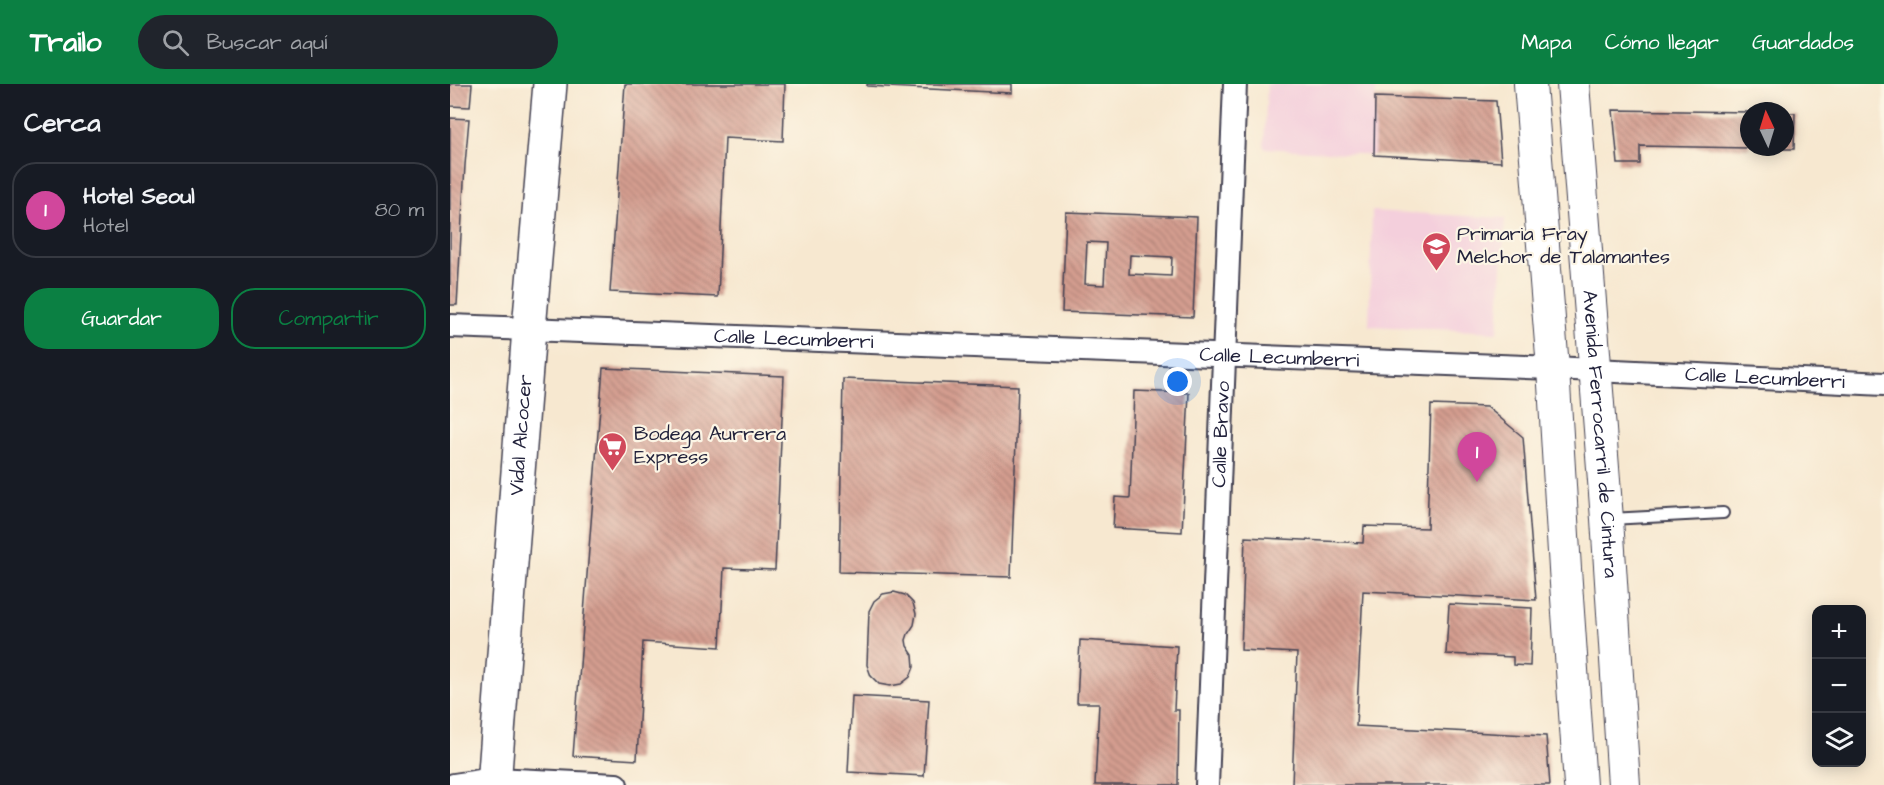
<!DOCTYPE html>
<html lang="es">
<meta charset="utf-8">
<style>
body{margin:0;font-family:"Architects Daughter",sans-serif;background:#20242c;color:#f1f3f6}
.controls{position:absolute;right:18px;bottom:18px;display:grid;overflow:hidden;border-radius:12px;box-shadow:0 3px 15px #0003}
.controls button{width:54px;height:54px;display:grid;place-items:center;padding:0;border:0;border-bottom:2px solid #363941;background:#171b24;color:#f1f3f6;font:30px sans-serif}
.compass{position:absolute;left:1290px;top:18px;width:54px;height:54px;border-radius:50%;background:#171b24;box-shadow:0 3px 15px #0003;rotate:356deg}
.you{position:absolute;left:728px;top:298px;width:21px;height:21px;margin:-15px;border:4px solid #fff;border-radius:50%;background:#1a73e8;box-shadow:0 0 0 9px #1a73e833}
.badge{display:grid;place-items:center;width:39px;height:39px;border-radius:50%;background:#0b8043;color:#fff;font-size:20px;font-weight:700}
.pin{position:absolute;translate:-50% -50px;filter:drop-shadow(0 2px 3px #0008)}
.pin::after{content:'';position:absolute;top:32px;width:21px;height:18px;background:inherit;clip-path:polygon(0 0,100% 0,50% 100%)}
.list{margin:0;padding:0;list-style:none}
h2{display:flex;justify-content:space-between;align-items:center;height:78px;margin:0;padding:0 24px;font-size:26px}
h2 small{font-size:20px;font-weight:400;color:#9ea1a6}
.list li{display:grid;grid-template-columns:39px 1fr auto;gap:18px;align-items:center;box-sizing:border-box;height:96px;margin:0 12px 12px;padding:0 12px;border:2px solid #363941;border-radius:24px}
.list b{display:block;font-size:22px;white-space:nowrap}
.list p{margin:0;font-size:20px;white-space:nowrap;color:#9ea1a6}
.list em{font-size:20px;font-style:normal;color:#9ea1a6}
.actions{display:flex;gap:12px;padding:18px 24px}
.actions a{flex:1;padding:14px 0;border:2px solid #0b8043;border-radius:24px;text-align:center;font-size:21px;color:#0b8043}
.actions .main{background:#0b8043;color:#fff}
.icon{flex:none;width:33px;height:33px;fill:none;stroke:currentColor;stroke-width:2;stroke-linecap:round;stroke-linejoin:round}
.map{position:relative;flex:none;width:1434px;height:701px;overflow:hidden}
header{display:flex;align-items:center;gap:36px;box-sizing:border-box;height:84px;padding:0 30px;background:#0b8043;color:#fff}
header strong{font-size:28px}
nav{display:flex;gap:33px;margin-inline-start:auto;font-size:21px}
.search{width:420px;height:54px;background:#20242c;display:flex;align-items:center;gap:15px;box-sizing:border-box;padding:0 21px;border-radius:33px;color:#9ea1a6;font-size:22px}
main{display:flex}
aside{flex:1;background:#171b24}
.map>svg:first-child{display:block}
.built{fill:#f4cfdc}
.building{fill:url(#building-back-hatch);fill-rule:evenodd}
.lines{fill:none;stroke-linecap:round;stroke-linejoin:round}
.lane-casing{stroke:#424051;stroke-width:14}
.street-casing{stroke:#424051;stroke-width:26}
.secondary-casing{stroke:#424051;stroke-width:34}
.primary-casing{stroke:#424051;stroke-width:36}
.lane{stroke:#fff;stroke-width:10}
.street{stroke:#fff;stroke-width:22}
.secondary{stroke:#fff;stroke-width:32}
.primary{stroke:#fff;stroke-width:33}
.labels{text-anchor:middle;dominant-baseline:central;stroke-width:4.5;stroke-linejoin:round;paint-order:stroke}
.poi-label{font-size:20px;fill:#22223b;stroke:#fcf5e5;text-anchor:start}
.street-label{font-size:20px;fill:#22223b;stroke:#fcf5e5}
</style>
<header>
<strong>Trailo</strong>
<div class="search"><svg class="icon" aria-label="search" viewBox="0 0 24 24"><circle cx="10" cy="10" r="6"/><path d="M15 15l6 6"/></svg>Buscar aquí</div>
<nav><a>Mapa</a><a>Cómo llegar</a><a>Guardados</a></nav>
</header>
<main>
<aside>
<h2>Cerca<small></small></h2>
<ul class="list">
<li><span class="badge" style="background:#d1479c">1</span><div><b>Hotel Seoul</b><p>Hotel</p></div><em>80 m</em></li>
</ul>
<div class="actions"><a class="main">Guardar</a><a>Compartir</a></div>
</aside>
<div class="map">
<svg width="1434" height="701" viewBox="0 0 1434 701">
<defs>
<pattern id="building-back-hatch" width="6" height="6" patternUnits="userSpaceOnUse" patternTransform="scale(1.5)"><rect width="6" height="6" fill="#d49d8f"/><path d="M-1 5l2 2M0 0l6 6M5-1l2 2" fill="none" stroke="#ac8076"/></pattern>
</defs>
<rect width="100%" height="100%" fill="#fcf5e5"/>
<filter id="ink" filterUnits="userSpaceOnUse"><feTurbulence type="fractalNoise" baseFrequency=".0167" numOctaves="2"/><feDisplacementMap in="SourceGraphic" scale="12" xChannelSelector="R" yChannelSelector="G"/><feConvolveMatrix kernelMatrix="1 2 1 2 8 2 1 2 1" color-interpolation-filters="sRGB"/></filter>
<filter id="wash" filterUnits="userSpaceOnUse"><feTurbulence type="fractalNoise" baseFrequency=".008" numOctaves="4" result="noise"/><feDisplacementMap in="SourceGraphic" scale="24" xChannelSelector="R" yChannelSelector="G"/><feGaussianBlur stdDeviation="1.35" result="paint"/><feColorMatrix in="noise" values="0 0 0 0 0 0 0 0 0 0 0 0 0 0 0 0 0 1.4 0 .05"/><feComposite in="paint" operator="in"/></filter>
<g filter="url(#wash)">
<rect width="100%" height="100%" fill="#f7e8d0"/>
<path class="built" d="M817,0H926L924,71L814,64Z
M922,127L1055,134L1048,248L919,242Z"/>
<g id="blocks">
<path class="building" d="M0,0H22L20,23L0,22Z
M175,0H335L333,57L275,54L268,213L160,208Z
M417,0H562V9L417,2Z
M925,13L1046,17L1051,78L924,71Z
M1163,26L1299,28V64L1190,62V80H1168Z
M1335,29H1345L1344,65H1323V63H1335Z
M0,34L19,35L15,81L7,221H0Z
M616,128L747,133L743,233L612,228ZM637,158L656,159L654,201L635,200ZM680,171L722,173L721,192L679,190Z
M153,284L334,292L325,486L274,484L270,563L193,558L187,676L123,672Z
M393,295L568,302L561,493L389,488Z
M684,307L739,309L732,448L663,444L665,413L680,414Z
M981,321L1037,323L1073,353L1086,516L913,507L906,642L1096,652L1100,701H842L847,569L791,566L795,453L913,459L914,442L977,444Z
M444,508L455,511L463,519L466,530L464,541L458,550L456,556L457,562L463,571L464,583L460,593L451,600L440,602L429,600L421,592L417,581L419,527L424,517L433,510Z
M999,520L1082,524L1080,582L1063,581V573L996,570Z
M630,556L727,562L724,626H729L728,701H645L649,619H627Z
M402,612L479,616L474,692L398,688Z"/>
</g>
</g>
<g filter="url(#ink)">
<use href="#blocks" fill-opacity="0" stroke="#424051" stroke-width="1.5"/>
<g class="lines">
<defs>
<path id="lane" d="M1160,435L1273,429"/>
<g id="street">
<path id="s1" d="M0,242L1103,284L1434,300"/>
<path d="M4,701L44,695L166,701"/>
<path id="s2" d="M757,701L785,0"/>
</g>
<g id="secondary">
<path d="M1080,0L1103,284L1115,485L1130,701"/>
<path id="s3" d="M1123,0L1157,435L1174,701"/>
</g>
<g id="primary">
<path id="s4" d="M44,701L79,245L100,0"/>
</g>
</defs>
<use href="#lane" class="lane-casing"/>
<use href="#street" class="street-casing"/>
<use href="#secondary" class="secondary-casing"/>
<use href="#primary" class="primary-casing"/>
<use href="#lane" class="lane"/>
<use href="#street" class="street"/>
<use href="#secondary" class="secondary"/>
<use href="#primary" class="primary"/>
</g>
</g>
<defs>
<symbol id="school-pin" viewBox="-11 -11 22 30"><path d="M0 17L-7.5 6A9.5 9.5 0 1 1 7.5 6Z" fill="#d1495b" stroke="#fcf5e5"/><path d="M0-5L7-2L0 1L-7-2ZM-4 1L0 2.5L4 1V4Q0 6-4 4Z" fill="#fff"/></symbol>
<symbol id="supermarket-pin" viewBox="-11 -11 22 30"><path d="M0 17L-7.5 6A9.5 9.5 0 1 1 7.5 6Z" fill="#d1495b" stroke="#fcf5e5"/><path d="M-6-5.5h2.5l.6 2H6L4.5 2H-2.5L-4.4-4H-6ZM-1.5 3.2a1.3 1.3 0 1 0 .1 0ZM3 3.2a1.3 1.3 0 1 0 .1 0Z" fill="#fff"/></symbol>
</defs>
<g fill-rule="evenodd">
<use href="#school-pin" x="970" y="146" width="33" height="45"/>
<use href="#supermarket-pin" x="146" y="346" width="33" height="45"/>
</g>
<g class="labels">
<g class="poi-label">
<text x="1007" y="150">Primaria Fray<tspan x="1007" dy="23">Melchor de Talamantes</tspan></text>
<text x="184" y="350">Bodega Aurrera<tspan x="184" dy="23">Express</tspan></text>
</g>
<g class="street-label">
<text stroke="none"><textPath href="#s1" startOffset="344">Calle Lecumberri</textPath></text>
<text stroke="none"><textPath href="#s1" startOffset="830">Calle Lecumberri</textPath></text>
<text stroke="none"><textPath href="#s1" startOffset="1316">Calle Lecumberri</textPath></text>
<text stroke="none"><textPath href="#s4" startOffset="351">Vidal Alcocer</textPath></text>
<text stroke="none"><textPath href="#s3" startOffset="351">Avenida Ferrocarril de Cintura</textPath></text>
<text stroke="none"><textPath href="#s2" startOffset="351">Calle Bravo</textPath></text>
</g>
</g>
</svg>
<div class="controls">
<button>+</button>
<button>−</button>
<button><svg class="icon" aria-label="layers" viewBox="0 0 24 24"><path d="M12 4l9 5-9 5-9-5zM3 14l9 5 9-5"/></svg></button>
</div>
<svg class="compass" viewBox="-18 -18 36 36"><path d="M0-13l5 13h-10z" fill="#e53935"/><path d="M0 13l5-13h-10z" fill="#9ea1a6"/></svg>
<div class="you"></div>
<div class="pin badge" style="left:1027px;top:398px;background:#d1479c">1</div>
</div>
</main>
